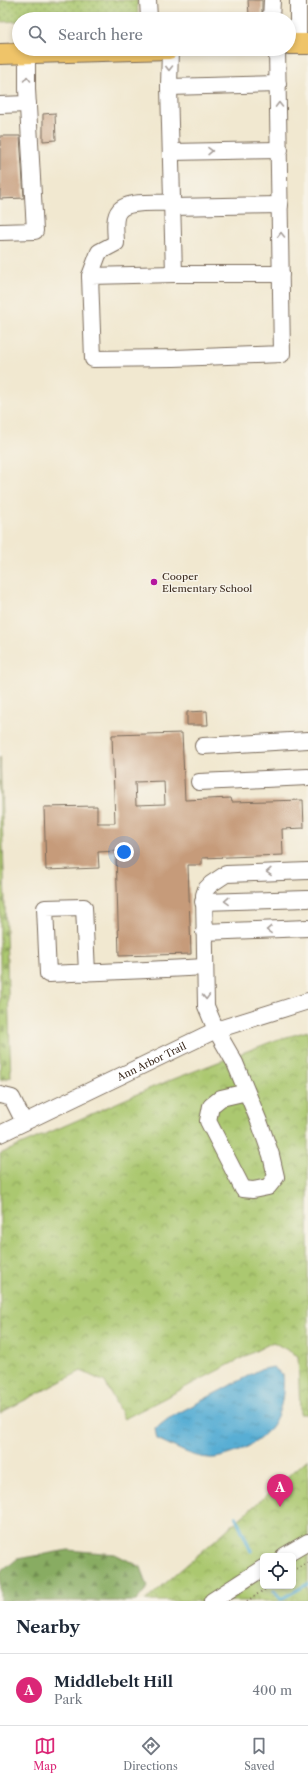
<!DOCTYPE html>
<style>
body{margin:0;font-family:"Libre Caslon Text",serif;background:#f6f6f7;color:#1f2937}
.controls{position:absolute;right:12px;bottom:12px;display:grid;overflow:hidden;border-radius:6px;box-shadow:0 2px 6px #0003}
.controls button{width:36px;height:36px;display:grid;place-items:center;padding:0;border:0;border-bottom:1px solid #e0e1e3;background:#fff;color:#1f2937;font:20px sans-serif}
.you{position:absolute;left:124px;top:852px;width:14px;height:14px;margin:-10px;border:3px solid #fff;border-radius:50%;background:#1a73e8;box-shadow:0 0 0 6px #1a73e833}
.badge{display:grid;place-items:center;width:26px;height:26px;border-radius:50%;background:#db2777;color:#fff;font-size:13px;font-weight:700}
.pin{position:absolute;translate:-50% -33px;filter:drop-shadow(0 1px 2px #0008)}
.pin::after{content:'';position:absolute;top:21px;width:14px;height:12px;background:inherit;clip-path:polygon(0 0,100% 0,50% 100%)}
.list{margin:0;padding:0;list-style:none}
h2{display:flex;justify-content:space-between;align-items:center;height:52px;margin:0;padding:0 16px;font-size:17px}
h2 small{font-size:13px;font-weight:400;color:#747a83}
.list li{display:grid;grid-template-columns:26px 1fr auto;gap:12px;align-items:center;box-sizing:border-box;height:72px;padding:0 16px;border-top:1px solid #e0e1e3}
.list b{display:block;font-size:15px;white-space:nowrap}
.list p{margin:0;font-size:13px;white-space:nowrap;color:#747a83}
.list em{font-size:13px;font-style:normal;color:#747a83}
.icon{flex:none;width:22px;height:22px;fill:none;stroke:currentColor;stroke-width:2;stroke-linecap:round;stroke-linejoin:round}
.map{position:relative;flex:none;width:308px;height:1601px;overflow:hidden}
.search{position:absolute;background:#fff;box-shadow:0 2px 6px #0003;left:12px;right:12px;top:12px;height:44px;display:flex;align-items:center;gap:10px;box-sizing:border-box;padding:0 14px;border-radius:22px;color:#747a83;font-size:15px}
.sheet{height:124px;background:#fff}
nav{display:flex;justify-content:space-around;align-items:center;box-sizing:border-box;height:56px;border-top:1px solid #e0e1e3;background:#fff;font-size:11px;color:#747a83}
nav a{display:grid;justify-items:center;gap:2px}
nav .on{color:#db2777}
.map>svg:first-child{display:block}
.grass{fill:url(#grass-dots);stroke:#737946}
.forest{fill:url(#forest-firs);stroke:#626b40}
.cemetery{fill:url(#cemetery-stones);stroke:#737946}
.park{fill:url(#park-crowns);stroke:#737946;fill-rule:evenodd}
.water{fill:url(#water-ripples);stroke:#4a6c79}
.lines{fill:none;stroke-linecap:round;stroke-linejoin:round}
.stream{stroke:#58aed4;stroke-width:3.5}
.building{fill:#c69b7a;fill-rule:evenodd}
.minor-casing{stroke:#7b6c5c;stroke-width:18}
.major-casing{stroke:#7b6c5c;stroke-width:22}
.path{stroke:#7b6c5c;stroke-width:2;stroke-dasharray:1 3;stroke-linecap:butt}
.minor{stroke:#fff;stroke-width:16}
.major{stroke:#efc469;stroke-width:20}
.oneway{stroke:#a79f9a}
.poi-dot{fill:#b5179e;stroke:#f7f3e8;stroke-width:1.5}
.labels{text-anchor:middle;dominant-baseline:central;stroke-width:3;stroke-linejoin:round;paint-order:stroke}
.poi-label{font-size:10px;fill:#3b2a1e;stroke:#f7f3e8;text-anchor:start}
.street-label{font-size:10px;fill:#3b2a1e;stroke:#f7f3e8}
</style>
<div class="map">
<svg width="308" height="1601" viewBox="0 0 308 1601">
<defs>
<pattern id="grass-dots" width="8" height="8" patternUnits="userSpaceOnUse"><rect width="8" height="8" fill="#abc86f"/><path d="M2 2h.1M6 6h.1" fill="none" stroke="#8ca35b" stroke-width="1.8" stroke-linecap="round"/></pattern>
<pattern id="forest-firs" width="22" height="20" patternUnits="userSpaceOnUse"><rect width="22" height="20" fill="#88ac62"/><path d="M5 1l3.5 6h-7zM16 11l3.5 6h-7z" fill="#708c50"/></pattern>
<pattern id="cemetery-stones" width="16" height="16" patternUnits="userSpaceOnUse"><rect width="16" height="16" fill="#abc86f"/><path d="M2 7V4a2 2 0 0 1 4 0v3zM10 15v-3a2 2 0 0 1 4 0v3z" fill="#8ca35b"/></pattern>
<pattern id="park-crowns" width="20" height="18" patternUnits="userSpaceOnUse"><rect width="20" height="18" fill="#abc86f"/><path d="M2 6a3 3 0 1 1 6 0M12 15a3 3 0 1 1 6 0" fill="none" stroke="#8ca35b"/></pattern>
<pattern id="water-ripples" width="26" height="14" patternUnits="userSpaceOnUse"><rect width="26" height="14" fill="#58aed4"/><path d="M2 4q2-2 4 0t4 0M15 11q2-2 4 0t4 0" fill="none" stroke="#4a8eab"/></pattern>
</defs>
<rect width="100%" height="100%" fill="#f7f3e8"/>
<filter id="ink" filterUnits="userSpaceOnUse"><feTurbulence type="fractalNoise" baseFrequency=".025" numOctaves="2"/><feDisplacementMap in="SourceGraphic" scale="8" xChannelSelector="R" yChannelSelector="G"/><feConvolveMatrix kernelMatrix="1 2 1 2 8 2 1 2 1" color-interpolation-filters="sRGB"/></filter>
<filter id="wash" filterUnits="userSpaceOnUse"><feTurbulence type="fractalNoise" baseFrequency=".012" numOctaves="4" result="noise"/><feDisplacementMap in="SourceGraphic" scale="16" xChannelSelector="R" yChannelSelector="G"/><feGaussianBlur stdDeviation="0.9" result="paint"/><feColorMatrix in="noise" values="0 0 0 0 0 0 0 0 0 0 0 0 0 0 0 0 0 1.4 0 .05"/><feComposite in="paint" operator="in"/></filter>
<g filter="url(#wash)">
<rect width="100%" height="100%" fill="#f1e8d0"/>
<path class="grass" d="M0,0H137L138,17L19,19V21L0,22Z"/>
<path class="forest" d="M68,1550L115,1554L141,1567L148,1587L136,1601H0V1573L17,1559Z"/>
<path class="cemetery" d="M0,757L11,1077L0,1080Z"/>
<path class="park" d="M308,1031V1414H300L298,1356L273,1342L124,1419L105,1382L81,1371L0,1413V1154L153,1087L276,1040Z
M308,1459V1601H145ZM263,1556H293V1586H263Z"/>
<path class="water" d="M273,1367L283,1375C286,1411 272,1437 239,1451C230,1454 218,1459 209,1458C191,1457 173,1446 157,1439L155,1429L169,1418L259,1370Z"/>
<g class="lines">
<path class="stream" d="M236,1517L251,1551
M274,1591L281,1599L308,1584"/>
</g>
<g id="blocks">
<path class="building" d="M248,0H262V14L249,15Z
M55,113L56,140L43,141V114Z
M0,136H20L24,198L0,199Z
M207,711L208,725H187V712Z
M182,733L185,800L231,798L232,802L303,800L304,828L282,829L283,855L202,858V865H188L191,954L119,956L116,851L98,852L99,868L46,870L44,807L97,806V823H115L112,735ZM164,781L165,804L136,805L135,782Z"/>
</g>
</g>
<g filter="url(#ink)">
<use href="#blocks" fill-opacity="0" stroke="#7b6c5c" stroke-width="1"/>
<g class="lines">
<defs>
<g id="minor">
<path d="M148,0L149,19"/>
<path d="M298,0V44"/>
<path d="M271,19L272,0"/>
<path d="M170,49L169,87L174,274L90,276L93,359L174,358L282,354L277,49"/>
<path d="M169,87L278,84"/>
<path d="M0,105L28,104"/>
<path d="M171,152L280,150"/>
<path d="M172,207L280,205"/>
<path d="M0,232L35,231L27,89V53"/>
<path d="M174,274H281"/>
<path d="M90,276L99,252L116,243C116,234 113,218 119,211C127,200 159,203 172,203"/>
<path d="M203,746L308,740"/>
<path d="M199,782L308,777"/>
<path d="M203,902L308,899"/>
<path d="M204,932L308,928"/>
<path d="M87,973L84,907L45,908L48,974C100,972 153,970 205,967"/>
<path d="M247,1092L221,1098L211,1106L208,1121L243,1189L253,1190L268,1187L276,1177L271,1155L260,1124L235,1063L216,1030L206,1006L204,895L206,889L211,884L226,874L308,871"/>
<path d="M0,1095L12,1098L24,1122"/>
<path id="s1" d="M0,1134L216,1030L308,1001"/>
<path d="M284,1556L308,1542"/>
<path d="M212,1601L263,1568"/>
</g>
<path id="major" d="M289,44H308
M0,54L169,49"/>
</defs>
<use href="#minor" class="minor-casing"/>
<use href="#major" class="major-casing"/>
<path class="path" d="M293,1571L308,1562
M247,1601L270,1586"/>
<use href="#minor" class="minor"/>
<use href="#major" class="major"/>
</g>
<defs><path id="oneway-chevron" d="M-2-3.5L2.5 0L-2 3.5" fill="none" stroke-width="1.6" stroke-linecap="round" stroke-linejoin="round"/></defs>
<g class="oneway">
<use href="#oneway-chevron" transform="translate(169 68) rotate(91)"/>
<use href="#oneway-chevron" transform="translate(27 79) rotate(-90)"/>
<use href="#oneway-chevron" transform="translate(279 105) rotate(-91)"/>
<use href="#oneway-chevron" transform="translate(210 151) rotate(-1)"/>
<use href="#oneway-chevron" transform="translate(281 235) rotate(-91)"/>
<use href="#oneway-chevron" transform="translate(269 872) rotate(178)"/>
<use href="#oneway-chevron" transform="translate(227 901) rotate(178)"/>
<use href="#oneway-chevron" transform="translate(269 930) rotate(178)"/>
<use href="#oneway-chevron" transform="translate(206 997) rotate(88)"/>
</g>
</g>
<circle class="poi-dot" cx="154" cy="582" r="4"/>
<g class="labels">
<g class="poi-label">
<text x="162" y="576">Cooper<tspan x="162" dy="12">Elementary School</tspan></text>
</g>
<g class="street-label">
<text stroke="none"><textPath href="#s1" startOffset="168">Ann Arbor Trail</textPath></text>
</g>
</g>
</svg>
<div class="controls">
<button><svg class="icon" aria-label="locate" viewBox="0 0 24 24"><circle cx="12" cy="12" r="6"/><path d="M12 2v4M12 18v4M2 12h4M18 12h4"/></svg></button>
</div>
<div class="you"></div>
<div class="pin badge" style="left:280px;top:1507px">A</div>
<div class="search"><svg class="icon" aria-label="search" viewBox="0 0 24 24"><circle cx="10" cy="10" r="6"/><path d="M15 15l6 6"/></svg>Search here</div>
</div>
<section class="sheet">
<h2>Nearby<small></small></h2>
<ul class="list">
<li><span class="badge">A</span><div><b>Middlebelt Hill</b><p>Park</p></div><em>400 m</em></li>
</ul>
</section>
<nav>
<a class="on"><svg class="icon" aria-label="map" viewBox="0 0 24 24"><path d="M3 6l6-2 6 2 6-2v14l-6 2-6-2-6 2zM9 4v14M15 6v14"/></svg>Map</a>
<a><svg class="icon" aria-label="directions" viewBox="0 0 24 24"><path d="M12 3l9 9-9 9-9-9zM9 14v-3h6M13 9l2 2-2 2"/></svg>Directions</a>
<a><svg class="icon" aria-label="saved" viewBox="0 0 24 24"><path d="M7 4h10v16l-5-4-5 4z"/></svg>Saved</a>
</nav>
